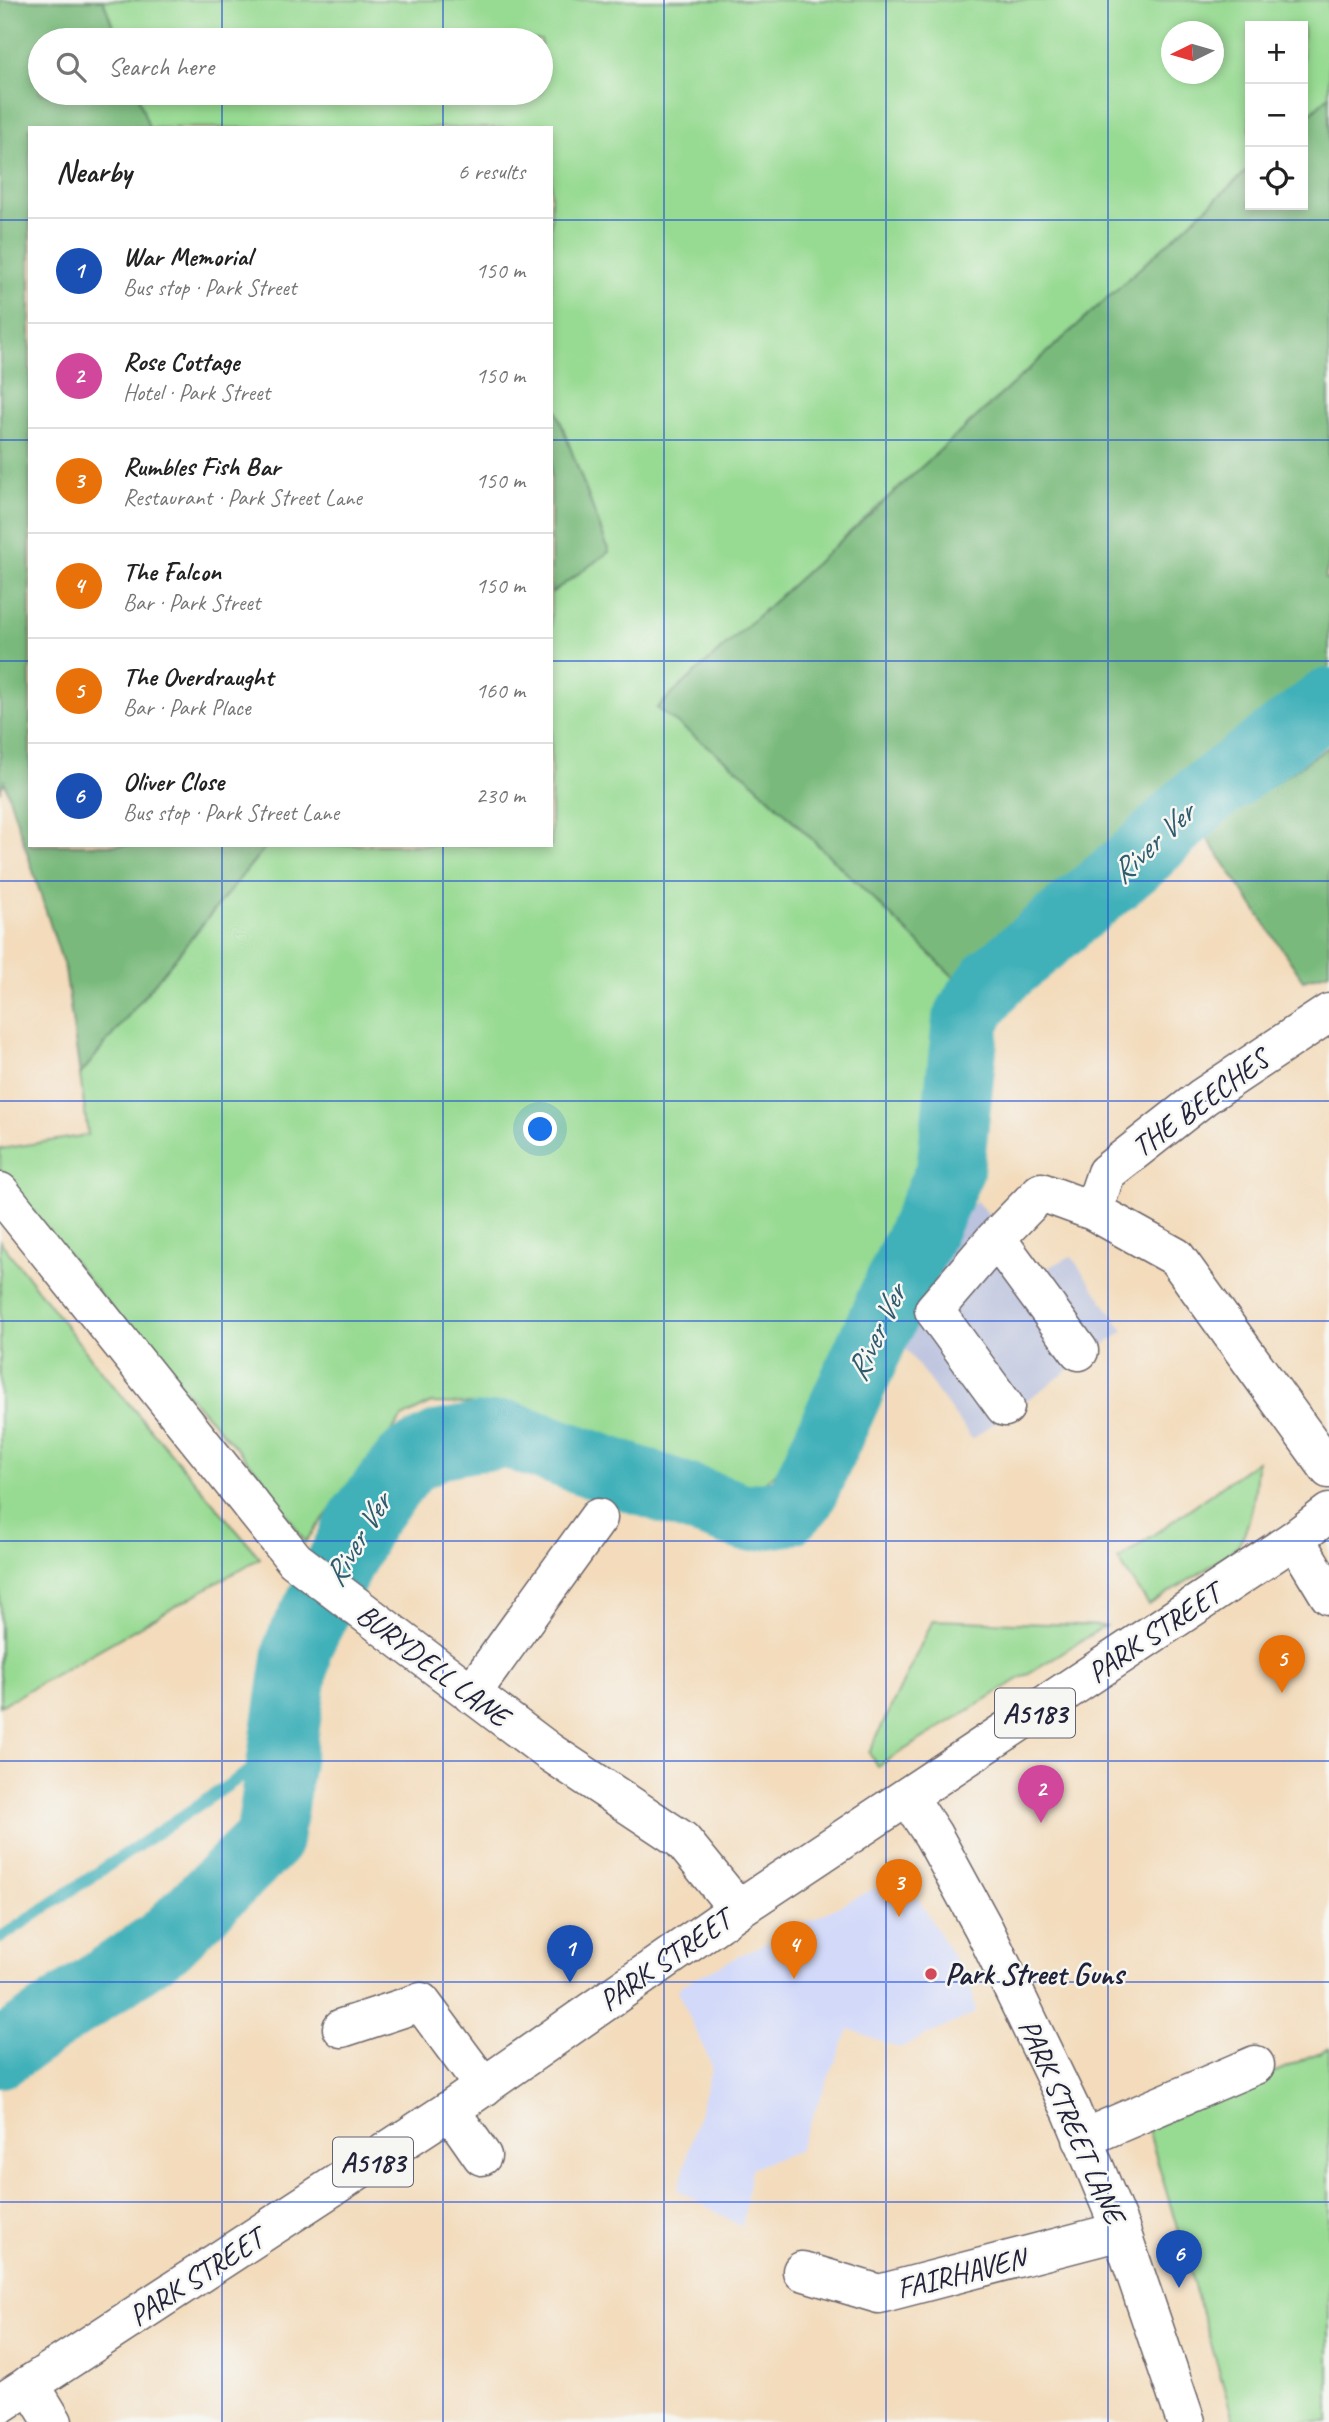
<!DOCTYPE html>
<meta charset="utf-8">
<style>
body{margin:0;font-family:Caveat,sans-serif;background:#f6f6f6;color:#222}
.controls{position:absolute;right:21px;top:21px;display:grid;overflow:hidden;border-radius:0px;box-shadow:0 4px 10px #0003}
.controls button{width:63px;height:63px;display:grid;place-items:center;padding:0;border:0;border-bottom:2px solid #e0e0e0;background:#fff;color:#222;font:35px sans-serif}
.compass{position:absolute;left:1161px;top:21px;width:63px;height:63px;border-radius:50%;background:#fff;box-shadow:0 4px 10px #0003;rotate:265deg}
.you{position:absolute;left:541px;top:1130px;width:24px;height:24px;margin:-18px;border:5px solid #fff;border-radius:50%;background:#1a73e8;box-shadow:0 0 0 10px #1a73e833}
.badge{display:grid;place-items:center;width:46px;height:46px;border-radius:50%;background:#b45309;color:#fff;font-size:23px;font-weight:700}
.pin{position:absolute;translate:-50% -58px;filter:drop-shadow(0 2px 4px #0008)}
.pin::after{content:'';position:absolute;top:37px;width:24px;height:21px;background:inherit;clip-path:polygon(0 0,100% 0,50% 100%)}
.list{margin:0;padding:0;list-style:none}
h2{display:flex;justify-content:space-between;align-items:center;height:91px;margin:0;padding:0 28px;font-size:30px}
h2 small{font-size:23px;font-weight:400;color:#767676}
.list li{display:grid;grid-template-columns:46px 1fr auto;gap:21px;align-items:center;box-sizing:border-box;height:105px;padding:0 28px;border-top:2px solid #e0e0e0}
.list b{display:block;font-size:26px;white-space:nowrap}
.list p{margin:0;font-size:23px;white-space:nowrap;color:#767676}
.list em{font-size:23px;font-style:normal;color:#767676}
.icon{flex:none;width:38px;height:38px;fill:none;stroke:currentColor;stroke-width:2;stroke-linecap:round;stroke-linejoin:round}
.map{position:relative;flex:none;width:1329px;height:2422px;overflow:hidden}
.search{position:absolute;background:#fff;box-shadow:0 4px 10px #0003;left:28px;top:28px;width:525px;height:77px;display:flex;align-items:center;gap:18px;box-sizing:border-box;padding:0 24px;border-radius:38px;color:#767676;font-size:26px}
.panel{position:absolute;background:#fff;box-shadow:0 4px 10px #0003;left:28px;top:126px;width:525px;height:721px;border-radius:0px}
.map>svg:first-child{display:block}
.built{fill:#d2d9f9}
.industrial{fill:#bcc3de}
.green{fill:#97da92;stroke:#5c7e66;stroke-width:2;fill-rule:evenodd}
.forest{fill:#79ba7c;stroke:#4e6e5c;stroke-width:2}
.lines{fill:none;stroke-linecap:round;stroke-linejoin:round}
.stream{stroke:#40b0b9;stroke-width:12}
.river{stroke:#40b0b9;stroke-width:68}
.minor-casing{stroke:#6b6368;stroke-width:41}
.major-casing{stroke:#6b6368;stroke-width:41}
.minor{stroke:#fff;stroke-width:38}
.major{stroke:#fff;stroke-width:38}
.grid{fill:none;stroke:#1d4ed8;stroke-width:2;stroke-opacity:0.55}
.poi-dot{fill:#d1495b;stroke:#f6f6f2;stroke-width:2.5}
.labels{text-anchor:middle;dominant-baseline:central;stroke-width:5;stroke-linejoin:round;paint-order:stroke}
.shield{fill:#f6f6f2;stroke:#626272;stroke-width:2}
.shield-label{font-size:28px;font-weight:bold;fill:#22223b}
.street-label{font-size:30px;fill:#22223b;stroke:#f6f6f2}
.poi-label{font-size:30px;font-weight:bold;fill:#22223b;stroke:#f6f6f2;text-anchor:start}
.water-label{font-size:32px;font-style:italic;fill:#2e5b6d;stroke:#f6f6f2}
</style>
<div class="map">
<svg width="1329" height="2422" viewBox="0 0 1329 2422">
<rect width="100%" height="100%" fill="#f6f6f2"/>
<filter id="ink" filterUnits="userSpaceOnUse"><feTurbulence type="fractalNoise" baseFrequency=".0143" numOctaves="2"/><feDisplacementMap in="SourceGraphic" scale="14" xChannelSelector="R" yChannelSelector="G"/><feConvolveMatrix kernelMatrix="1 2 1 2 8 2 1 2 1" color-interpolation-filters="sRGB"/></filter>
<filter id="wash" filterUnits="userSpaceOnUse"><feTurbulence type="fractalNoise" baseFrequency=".00686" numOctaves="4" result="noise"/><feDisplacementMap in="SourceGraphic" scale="28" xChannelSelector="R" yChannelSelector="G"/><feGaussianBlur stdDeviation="1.57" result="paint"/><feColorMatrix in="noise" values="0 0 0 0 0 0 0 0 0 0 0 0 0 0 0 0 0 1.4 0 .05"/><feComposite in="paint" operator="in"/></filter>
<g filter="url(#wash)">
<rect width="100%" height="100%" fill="#f3dbbb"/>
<path class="built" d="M903,1874L971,1986L976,2013L899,2048L849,2029L798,2151L751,2168L742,2227L678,2190L712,2066L678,1992L681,1985Z"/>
<path class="industrial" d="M976,1201L1042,1271L1071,1256L1124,1331L972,1439L898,1338L903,1315L942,1239Z"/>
<path class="green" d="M103,0H1329V96L1303,120V26H1250V168L657,708L748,777L962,985L953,1015L938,1133L899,1255L794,1457L763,1484L724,1492L470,1404L431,1403L402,1418L305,1542L263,1478L114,1312L0,1170V1149L88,1135L80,1075L267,845H551V593L609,552L551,396V128H149L137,93H541V40H118ZM1172,32H1214V74H1172Z
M0,1241L101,1371L260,1558L0,1706Z
M1257,1461C1256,1488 1253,1521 1238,1545C1232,1555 1164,1595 1149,1605L1118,1560Z
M933,1620L1105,1626L878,1766L869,1753Z
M1329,2048V2422H1234L1148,2129Z"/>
<path class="forest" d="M0,0H103L118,40H40V93H137L149,128H30V845H267L80,1075L65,970L4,781L0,792Z
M1329,96V563L1325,579H1329V686L1228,746L962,985L748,777L657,708L1250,168V205H1303V120Z
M551,396L609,552L551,593Z
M1329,747V972L1303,980L1203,832Z"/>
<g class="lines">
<path class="stream" d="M0,1938L254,1768L298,1646"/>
<path class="river" d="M0,2054L165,1941L269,1839L298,1646L363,1518L409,1460L441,1444L474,1438L509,1435L746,1518L787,1512L801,1498L950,1170L966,1021L974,1006L994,979L1139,858L1202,797L1329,702"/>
</g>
</g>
<g filter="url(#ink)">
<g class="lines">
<defs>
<path id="minor" d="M0,1192L295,1560L548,1751L682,1840L738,1909
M1093,1211L1106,1173L1203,1097L1329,1013
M996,1238L1079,1351
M1005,1407L934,1310L996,1238L1041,1192L1093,1211L1176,1257L1329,1469
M1295,1539L1329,1595
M471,1694L598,1518
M908,1797L933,1835L984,1929L1071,2110L1121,2231L1186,2422
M342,2028L421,2002L484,2087
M450,2110L482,2156
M1082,2139L1255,2065
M802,2271L879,2294L1121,2231
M30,2384L53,2422"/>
<path id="major" d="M0,2404L450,2110L738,1909L1295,1539L1329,1513"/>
</defs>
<use href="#minor" class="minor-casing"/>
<use href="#major" class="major-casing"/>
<use href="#minor" class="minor"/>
<use href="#major" class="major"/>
</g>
</g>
<path class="grid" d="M222,0V40M443,0V40M664,0V2422M886,0V2422M1108,0V2422M222,93V128M443,93V128M0,220H30M551,220H1329M0,440H30M551,440H1329M0,661H30M551,661H1329M222,845V2422M443,845V2422M0,881H1329M0,1101H1329M0,1321H1329M0,1541H1329M0,1761H1329M0,1982H1329M0,2202H1329"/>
<circle class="poi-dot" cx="931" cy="1974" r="7"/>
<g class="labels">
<g class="shield">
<rect x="995" y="1688.5" width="80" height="49" rx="5"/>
<rect x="333" y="2137.5" width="80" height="49" rx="5"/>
</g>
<g class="shield-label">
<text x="1035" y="1713">A5183</text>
<text x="373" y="2162">A5183</text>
</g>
<g class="street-label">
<text transform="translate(1200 1103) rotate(-36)">THE BEECHES</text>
<text transform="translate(1154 1633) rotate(-34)">PARK STREET</text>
<text transform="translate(433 1665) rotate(37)">BURYDELL LANE</text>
<text transform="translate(665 1960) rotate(-35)">PARK STREET</text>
<text transform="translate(1072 2121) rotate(66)">PARK STREET LANE</text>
<text transform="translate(961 2273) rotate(-14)">FAIRHAVEN</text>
<text transform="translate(196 2277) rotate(-33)">PARK STREET</text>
</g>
<g class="poi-label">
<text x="945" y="1974">Park Street Guns</text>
</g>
<g class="water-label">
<text transform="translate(1152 843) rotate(-43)">River Ver</text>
<text transform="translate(876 1333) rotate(-65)">River Ver</text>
<text transform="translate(357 1540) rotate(-59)">River Ver</text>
</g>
</g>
</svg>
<div class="controls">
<button>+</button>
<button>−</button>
<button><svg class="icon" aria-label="locate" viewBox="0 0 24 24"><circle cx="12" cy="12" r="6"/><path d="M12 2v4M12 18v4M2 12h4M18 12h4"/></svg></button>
</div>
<svg class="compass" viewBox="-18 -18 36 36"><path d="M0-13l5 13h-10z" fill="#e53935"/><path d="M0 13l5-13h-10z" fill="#767676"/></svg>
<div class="you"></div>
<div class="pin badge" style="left:570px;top:1983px;background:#1a4fb4">1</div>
<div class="pin badge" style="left:1041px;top:1823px;background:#d1479c">2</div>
<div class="pin badge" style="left:899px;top:1917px;background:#e8710a">3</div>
<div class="pin badge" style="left:794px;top:1979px;background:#e8710a">4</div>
<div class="pin badge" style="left:1282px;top:1693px;background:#e8710a">5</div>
<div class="pin badge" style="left:1179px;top:2288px;background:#1a4fb4">6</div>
<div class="search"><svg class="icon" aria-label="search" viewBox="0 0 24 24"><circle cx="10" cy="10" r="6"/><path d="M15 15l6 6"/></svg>Search here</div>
<section class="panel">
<h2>Nearby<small>6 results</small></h2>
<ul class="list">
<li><span class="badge" style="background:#1a4fb4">1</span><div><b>War Memorial</b><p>Bus stop · Park Street</p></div><em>150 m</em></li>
<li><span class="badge" style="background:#d1479c">2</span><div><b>Rose Cottage</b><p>Hotel · Park Street</p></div><em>150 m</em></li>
<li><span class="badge" style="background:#e8710a">3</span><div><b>Rumbles Fish Bar</b><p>Restaurant · Park Street Lane</p></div><em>150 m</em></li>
<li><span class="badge" style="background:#e8710a">4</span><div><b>The Falcon</b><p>Bar · Park Street</p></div><em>150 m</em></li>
<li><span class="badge" style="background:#e8710a">5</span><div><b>The Overdraught</b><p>Bar · Park Place</p></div><em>160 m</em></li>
<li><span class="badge" style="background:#1a4fb4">6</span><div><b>Oliver Close</b><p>Bus stop · Park Street Lane</p></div><em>230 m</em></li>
</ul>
</section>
</div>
